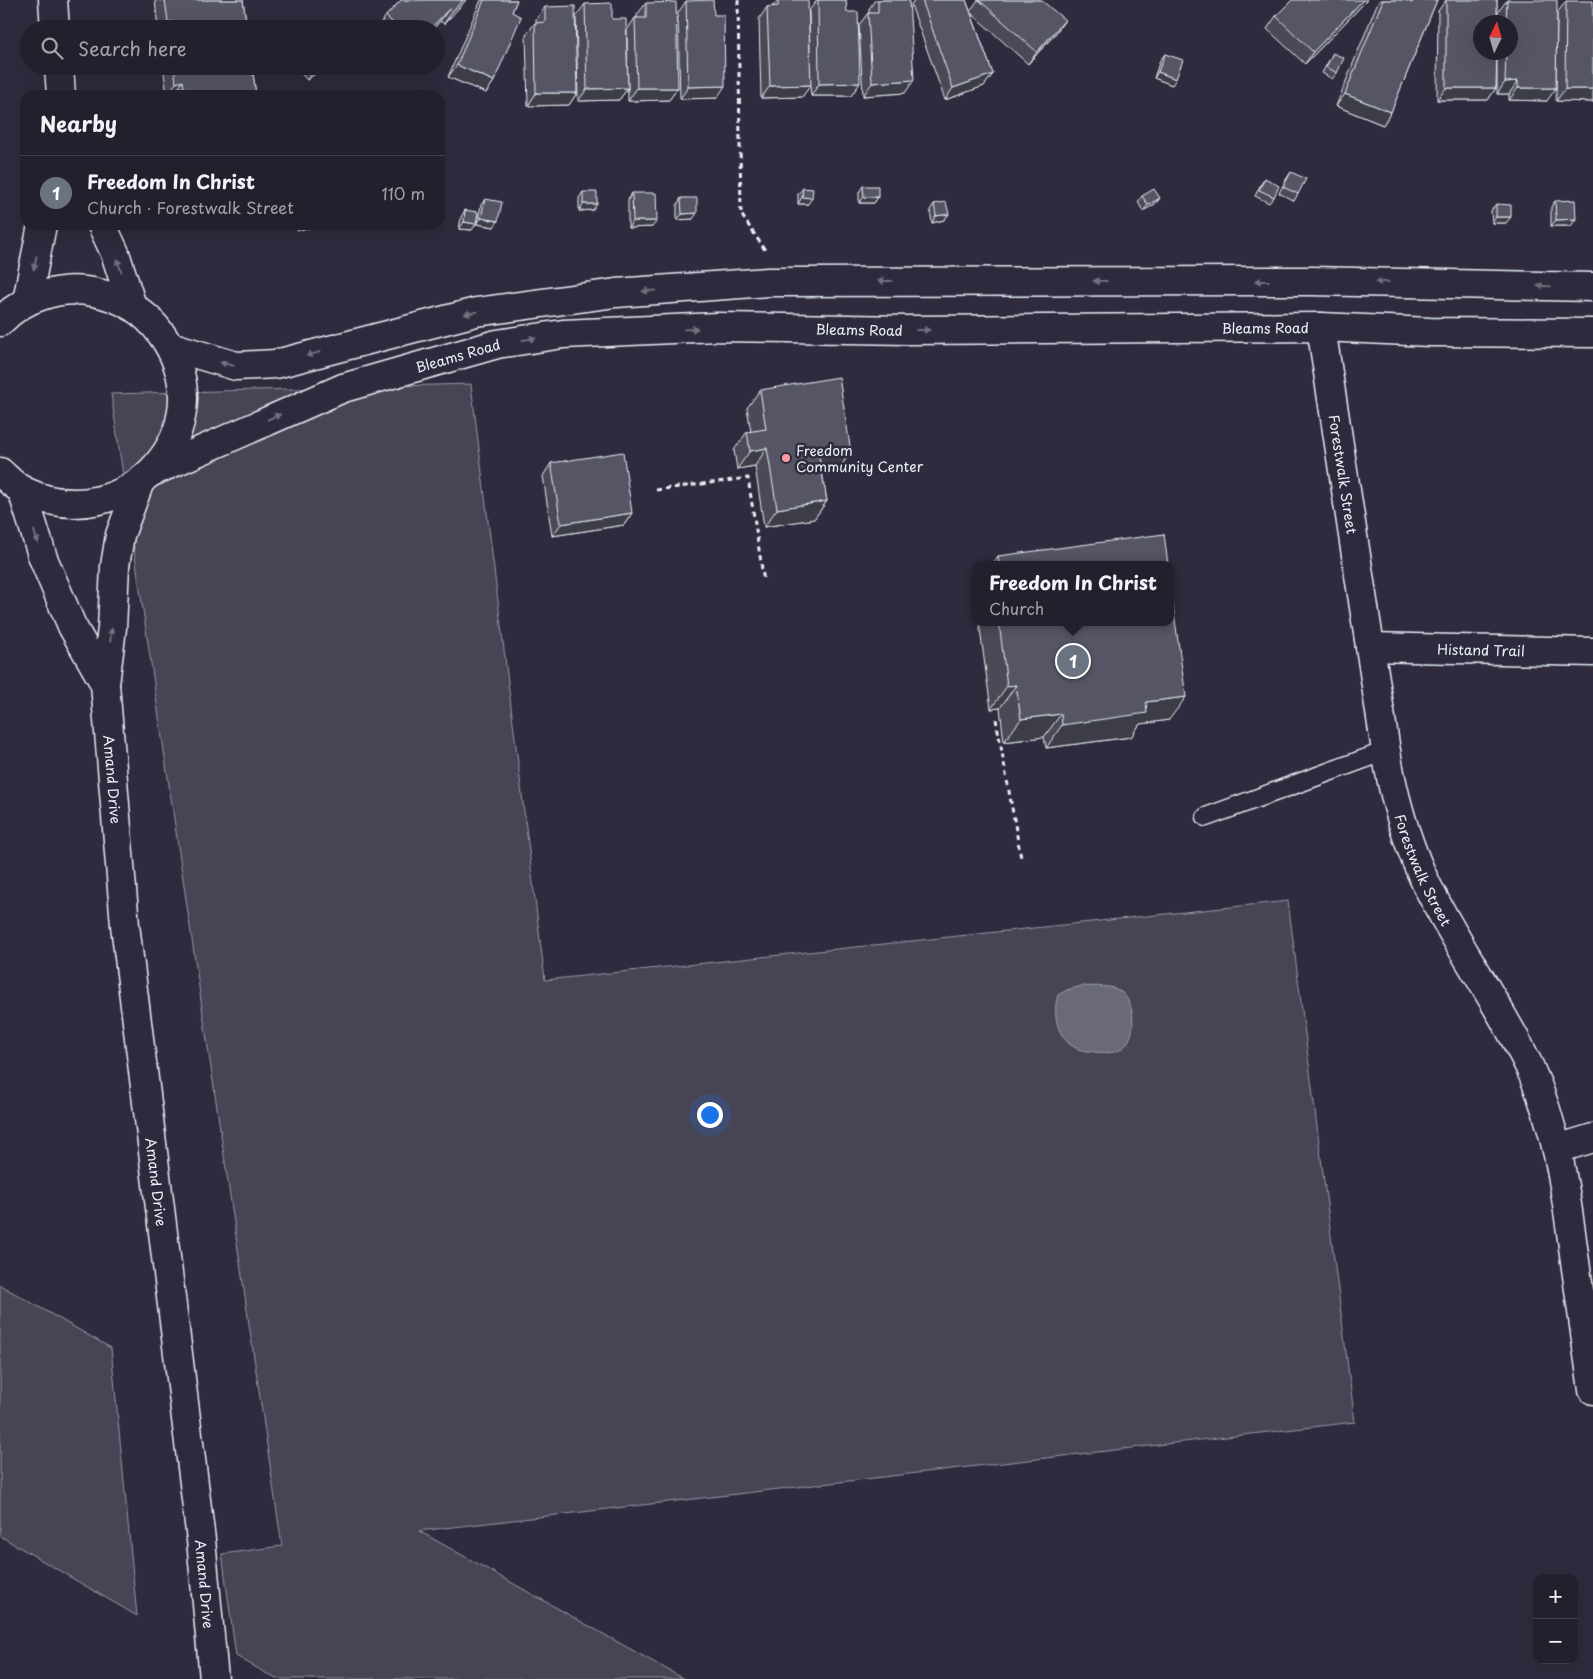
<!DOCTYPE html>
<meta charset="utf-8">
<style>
body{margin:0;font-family:"Playpen Sans",sans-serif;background:#2f2d3a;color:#f1f3f6}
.controls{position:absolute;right:15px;bottom:15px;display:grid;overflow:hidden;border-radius:10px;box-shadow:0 5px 20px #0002}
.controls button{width:45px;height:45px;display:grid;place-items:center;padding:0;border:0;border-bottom:1px solid #403e4a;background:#23202e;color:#f1f3f6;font:25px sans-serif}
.compass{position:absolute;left:1473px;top:15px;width:45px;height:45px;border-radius:50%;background:#23202e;box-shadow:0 5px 20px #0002;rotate:5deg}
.you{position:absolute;left:709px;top:1114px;width:18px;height:18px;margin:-12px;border:4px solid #fff;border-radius:50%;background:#1a73e8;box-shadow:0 0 0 8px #1a73e833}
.badge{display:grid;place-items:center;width:32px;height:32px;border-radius:50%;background:#db2777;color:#fff;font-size:16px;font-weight:700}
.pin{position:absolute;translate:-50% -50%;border:2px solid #fff;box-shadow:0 1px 5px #0006}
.popup{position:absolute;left:972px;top:561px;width:202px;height:65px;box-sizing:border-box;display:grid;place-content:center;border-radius:10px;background:#23202e;filter:drop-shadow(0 1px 4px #0005);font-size:16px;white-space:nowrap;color:#a3a3aa}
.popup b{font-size:19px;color:#f1f3f6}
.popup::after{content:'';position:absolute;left:50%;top:100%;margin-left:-10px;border:10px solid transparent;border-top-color:#23202e}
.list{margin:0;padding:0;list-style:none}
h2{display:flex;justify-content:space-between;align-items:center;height:65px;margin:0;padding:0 20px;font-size:21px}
h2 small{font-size:16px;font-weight:400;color:#a3a3aa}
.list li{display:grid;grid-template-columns:32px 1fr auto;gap:15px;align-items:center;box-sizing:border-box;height:75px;padding:0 20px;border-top:1px solid #403e4a}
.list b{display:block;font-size:19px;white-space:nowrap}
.list p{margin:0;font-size:16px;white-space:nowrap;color:#a3a3aa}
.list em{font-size:16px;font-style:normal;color:#a3a3aa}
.icon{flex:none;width:28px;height:28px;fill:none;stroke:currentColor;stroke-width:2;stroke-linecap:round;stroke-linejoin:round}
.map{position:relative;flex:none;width:1593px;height:1679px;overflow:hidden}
.search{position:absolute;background:#23202e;box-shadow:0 5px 20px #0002;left:20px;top:20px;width:425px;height:55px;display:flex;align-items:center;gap:12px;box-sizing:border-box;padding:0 18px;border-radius:28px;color:#a3a3aa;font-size:19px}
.panel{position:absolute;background:#23202e;box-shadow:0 5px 20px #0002;left:20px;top:90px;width:425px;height:140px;border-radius:15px}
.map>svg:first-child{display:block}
.green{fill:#464455;stroke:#979aa6}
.water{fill:#696978;stroke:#9c9fab}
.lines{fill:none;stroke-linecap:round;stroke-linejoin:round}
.service-casing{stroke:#e8f1f8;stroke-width:21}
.minor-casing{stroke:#e8f1f8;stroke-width:31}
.tertiary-casing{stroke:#e8f1f8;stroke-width:31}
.secondary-casing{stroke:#e8f1f8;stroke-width:31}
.path{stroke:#e8f1f8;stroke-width:3;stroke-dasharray:5 4;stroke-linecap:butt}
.service{stroke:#2f2a3d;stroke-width:18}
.minor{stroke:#2f2a3d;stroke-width:28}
.tertiary{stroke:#2f2a3d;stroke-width:28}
.secondary{stroke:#2f2a3d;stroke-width:28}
.wall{fill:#4b4957;stroke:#e8f1f8}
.shaded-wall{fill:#3d3c47;stroke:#e8f1f8}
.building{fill:#575565;stroke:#e8f1f8}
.oneway{fill:#70707e}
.poi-dot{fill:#ff9aa2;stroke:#2f2a3d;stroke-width:2}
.labels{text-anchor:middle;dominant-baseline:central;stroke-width:5;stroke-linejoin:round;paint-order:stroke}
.street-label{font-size:14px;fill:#e8f1f8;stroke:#2f2a3d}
.poi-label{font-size:14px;fill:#e8f1f8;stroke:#2f2a3d;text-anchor:start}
</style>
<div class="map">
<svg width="1593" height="1679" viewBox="0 0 1593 1679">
<rect width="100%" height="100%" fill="#2f2a3d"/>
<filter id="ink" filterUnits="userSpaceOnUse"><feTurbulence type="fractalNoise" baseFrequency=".02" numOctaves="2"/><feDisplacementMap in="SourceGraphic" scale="10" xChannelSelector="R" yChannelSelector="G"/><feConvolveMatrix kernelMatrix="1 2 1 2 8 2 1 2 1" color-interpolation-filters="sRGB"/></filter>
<g filter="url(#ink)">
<path class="green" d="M471,384L545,980L1288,901L1355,1422L419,1531L684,1679H276L236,1656L222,1554L282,1546L111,394Z
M0,1285L111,1348L137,1616L0,1536Z"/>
<path class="water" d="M1082,986C1092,987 1107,985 1116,989C1136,997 1139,1038 1121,1049C1114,1054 1103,1053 1095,1052C1089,1051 1081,1051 1076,1048C1057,1039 1052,1013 1058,995L1067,990Z"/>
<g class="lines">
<defs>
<path id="service" d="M1206,817L1386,751"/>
<g id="minor">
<path d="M53,0L55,29"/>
<path d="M59,66L61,95"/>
<path d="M102,225L115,253L132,306"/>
<path d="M27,301L42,225"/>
<path id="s1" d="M1321,327L1386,751C1393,794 1405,837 1423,877C1454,943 1499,1002 1530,1068C1556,1125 1565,1186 1573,1247C1580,1295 1586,1342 1593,1390"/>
<path id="s2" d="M1370,647L1593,652"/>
<path d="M1557,1149L1593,1138"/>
</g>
<g id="tertiary">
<path id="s3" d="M139,484L120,535L115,566L112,628L105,684L125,925L201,1540L214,1679"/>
<path d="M22,490L43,558L72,626L105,684"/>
</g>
<g id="secondary">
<path d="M0,322C23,297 59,286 93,292C121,297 145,311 162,335C228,428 126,540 24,491C15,487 7,478 0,472"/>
<path d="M170,346L236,366L276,364L476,312L616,293L768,282L1311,281L1593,287"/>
<path id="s4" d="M152,472L343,388L497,344L563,334L717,327L908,330L1321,327L1430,332L1593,333"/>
</g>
</defs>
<use href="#service" class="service-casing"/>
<use href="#minor" class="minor-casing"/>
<use href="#tertiary" class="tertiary-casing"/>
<use href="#secondary" class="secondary-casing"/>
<path class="path" d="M738,0L741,214L765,250
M656,490L748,478L764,582
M996,719L1021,858"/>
<use href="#service" class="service"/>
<use href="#minor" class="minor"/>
<use href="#tertiary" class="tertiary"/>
<use href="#secondary" class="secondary"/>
</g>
<path class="wall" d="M155,0H243L247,29H158Z
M401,0H466L444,24L440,21L433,29H378L377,28L386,16Z
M481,0H517L512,12L494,81L486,93L448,77Z
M778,0L810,55L809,11L817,0H846L851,96H811L810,85L802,97L761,98L759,19L767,7L773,6Z
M875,0H909L905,93L863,96L859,25L868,13H869V9Z
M914,0H966L970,11L978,0H1041L1056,33L1028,64L971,13L993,74L984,86L945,100L911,5Z
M1367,0L1305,64L1267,29L1276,16Z
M1380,0H1405L1409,2L1411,0H1437L1391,112L1383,125L1336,106L1377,4Z
M1446,0H1497L1496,88L1488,100H1437L1438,11Z
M1507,0L1547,101L1509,100V94H1497V52H1510V22H1498V12Z
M686,1L714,15L717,98L680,99L678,13Z
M1566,1L1593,102L1556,101L1557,13Z
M646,3L678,88L669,100L628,101L627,30L635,18H637V15Z
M585,4L628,88L619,100L578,101L576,16Z
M545,7L577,93L569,105L528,106L526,35L535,23H536V19Z
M1333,53L1337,73L1332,79L1322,73Z
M1165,54L1172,85L1154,78L1160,60Z
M163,66H252L256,95H172L173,94L167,95Z
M299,66H325L307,80L297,69Z
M1291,172L1298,194L1294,201L1279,193L1287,178Z
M1265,178L1274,197L1269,203L1255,196L1261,184Z
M863,186L878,197L874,203H859V192Z
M803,188L808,204H798V194Z
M583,192L593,210L579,211V198Z
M632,193L652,227L628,228V200Z
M1142,196L1160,198L1155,204L1143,211L1138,202Z
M681,198L693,219L677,220V205Z
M485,199L494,227L477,224L481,205Z
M1555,201L1571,226H1551V207Z
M934,204L949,214L944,220L932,223L930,210Z
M1496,204L1506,223H1492L1491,211Z
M465,210L472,230L459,229L461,217Z
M296,225H315L314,227L297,230Z
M760,390L851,452L838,470L822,472L827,501L814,519L764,527L755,466L737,469L734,450L747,432H751L747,408Z
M551,463L632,513L624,525L552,536L543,476Z
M998,556L1168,565H992Z
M979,622H1170L1169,720L1140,724L1131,737L1046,748L1044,737L1004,742L1000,708L991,709Z"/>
<path class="shaded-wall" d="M463,0H466L444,24L452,12Z
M1363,0H1367L1305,64L1313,52Z
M449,9L440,21L433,29H430Z
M1065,20L1056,33L1028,64L1037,52Z
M168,22H174L169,29H163Z
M457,65L494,81L486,93L448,77Z
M322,66H325L307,80L311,74Z
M1158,72L1176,79L1172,85L1154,78Z
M993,74L984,86L945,100L953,88Z
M914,80L905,93L863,96L872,83Z
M183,81L177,90V88L173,94L167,95L176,83Z
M1518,81L1509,94H1497L1505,82Z
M860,83L851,96H811L819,84Z
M811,85L802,97L761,98L770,86Z
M725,86L717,98L680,99L688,87Z
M628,88L619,100L578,101L587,89Z
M637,88H678L669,100L628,101Z
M1446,88H1496L1488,100H1437Z
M1518,88H1556L1547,101L1509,100Z
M1565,89H1593V102L1556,101Z
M536,93H577L569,105L528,106Z
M1345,94L1391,112L1383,125L1336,106Z
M802,197L812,198L808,204H798Z
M864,197H878L874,203H859Z
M1160,198L1155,204L1143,211L1148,205Z
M583,204H597L593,210L579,211Z
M697,213L693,219L677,220L682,214Z
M949,214L944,220L932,223L936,216Z
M1496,217H1511L1506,223H1492Z
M481,218L498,221L494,227L477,224Z
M1576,219L1571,226H1551L1556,220Z
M633,221H657L652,227L628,228Z
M464,222L476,224L472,230L459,229Z
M301,225H315L314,227L297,230Z
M767,448L755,466L737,469L750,451Z
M851,452L838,470L807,474L819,456Z
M827,501L814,519L764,527L777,509Z
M632,513L624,525L552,536L561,524Z
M1016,685L1000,708L991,709L1007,686Z
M1186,697L1169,720L1140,724L1131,737L1046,748L1062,725L1146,702Z
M1061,714L1044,737L1004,742L1021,719Z"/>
<path class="building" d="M165,0H243L247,29H175L174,22H168Z
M401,0H463L452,12L449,9L430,29H399L386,16Z
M484,0H517L512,12L521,17L494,81L457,65Z
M713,0L714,15H724L725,86L688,87L686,1Z
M778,0H808L811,85L770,86L767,7L778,6Z
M818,0H846L847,12H858L860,83L819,84Z
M878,0H909L914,80L872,83L868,13H878Z
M922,0H966L993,74L953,88Z
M979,0H1041L1065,20L1037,52Z
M1292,0H1363L1313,52L1276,16Z
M1383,0H1405L1412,3L1414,0H1437L1391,112L1345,94Z
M1446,0H1497V22H1480V52H1497L1496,88H1446Z
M1507,0H1557L1556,88H1518V81L1505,82L1506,52H1510V22H1506Z
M1566,1H1593V89H1565Z
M676,2L678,88H637L635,18H646V3Z
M612,3V19H626L628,88L587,89L585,4Z
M575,6L577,93H536L535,23L545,22V7Z
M1333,53L1344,58L1337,73L1326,67Z
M1165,54L1183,60L1176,79L1158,72Z
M174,66H252L256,95H178L177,88L184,87L183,81L176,83Z
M305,66H322L311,74Z
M1291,172L1306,179L1298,194L1283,187Z
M1265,178L1279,186L1274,197L1259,190Z
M863,186H878V197H864Z
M803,188L813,189L812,198L802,197Z
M1154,189L1160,198L1148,205L1142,196Z
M583,192H597V204H583Z
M632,193H656L657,221H633Z
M681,198H697V213L682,214Z
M485,199L502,202L498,221L481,218Z
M1575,200L1576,219L1556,220L1555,201Z
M946,202L949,214L936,216L934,204Z
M1496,204L1511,205V217H1496Z
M465,210L478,212L476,224L464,222Z
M839,377L851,452L819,456L827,501L777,509L767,448L750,451L747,432L766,429L760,390Z
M623,452L632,513L561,524L551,463Z
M1164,534L1168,565H999L998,556Z
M1170,585L1186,697L1146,702L1147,713L1062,725L1061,714L1021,719L1016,685L1007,686L999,622H1170Z"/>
<defs><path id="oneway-solid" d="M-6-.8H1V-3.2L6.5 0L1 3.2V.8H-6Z" transform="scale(1.25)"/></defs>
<g class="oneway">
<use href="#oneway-solid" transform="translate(35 263) rotate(102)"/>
<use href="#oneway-solid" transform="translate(119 265) rotate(-109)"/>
<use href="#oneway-solid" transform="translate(885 281) rotate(180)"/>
<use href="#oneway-solid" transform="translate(1100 281) rotate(180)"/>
<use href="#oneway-solid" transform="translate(1262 281) rotate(-180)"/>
<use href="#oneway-solid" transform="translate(1382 282) rotate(-179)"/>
<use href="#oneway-solid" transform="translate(1544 286) rotate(-179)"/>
<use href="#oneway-solid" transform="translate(649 291) rotate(176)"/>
<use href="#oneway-solid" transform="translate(471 313) rotate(168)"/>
<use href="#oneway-solid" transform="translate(691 329) rotate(-3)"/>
<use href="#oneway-solid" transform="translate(923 330)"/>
<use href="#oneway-solid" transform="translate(529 339) rotate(-9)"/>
<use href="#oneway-solid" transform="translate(313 354) rotate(164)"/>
<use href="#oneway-solid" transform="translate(227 364) rotate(-165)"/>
<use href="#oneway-solid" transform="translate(274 417) rotate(-23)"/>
<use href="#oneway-solid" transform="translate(36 537) rotate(73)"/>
<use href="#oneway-solid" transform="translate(111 635) rotate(-83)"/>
</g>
</g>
<circle class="poi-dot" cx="786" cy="458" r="5"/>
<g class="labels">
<g class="street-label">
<text stroke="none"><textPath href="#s4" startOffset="1138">Bleams Road</textPath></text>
<text stroke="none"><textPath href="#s4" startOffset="732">Bleams Road</textPath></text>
<text stroke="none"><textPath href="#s4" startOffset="328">Bleams Road</textPath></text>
<text stroke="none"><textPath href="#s1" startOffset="149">Forestwalk Street</textPath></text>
<text stroke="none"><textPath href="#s2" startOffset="111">Histand Trail</textPath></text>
<text stroke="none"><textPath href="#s3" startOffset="300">Amand Drive</textPath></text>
<text stroke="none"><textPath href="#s1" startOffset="554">Forestwalk Street</textPath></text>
<text stroke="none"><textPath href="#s3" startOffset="705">Amand Drive</textPath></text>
<text stroke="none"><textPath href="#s3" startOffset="1110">Amand Drive</textPath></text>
</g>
<g class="poi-label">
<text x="796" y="450">Freedom<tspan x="796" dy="16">Community Center</tspan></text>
</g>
</g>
</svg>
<div class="controls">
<button>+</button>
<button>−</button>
</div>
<svg class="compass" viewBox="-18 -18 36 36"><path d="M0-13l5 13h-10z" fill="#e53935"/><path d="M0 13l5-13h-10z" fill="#a3a3aa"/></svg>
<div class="you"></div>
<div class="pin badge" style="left:1073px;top:661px;background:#6b7280">1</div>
<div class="popup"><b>Freedom In Christ</b>Church</div>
<div class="search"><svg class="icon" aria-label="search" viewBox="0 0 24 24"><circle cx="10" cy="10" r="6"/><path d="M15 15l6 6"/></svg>Search here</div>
<section class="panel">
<h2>Nearby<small></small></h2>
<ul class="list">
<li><span class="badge" style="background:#6b7280">1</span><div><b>Freedom In Christ</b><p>Church · Forestwalk Street</p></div><em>110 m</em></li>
</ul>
</section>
</div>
